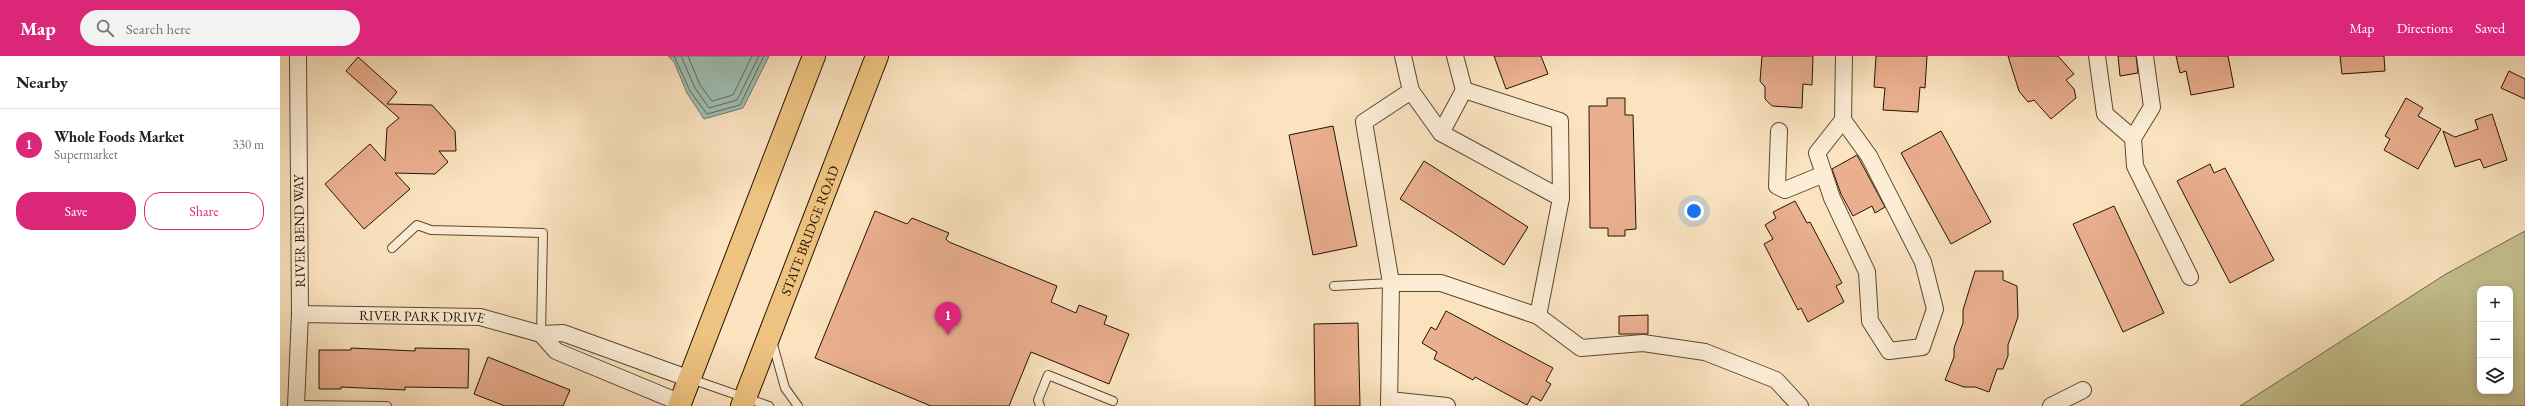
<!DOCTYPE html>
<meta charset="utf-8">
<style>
body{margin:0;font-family:"EB Garamond",serif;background:#f2f2f2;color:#202124}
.controls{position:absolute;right:12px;bottom:12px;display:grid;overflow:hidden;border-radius:8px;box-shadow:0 2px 10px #0003}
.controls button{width:36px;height:36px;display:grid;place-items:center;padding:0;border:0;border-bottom:1px solid #e0e0e0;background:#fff;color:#202124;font:20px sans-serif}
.you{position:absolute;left:1414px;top:155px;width:14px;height:14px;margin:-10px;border:3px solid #fff;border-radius:50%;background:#1a73e8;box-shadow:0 0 0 6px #1a73e833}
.badge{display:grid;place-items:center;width:26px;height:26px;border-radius:50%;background:#db2777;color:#fff;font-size:13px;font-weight:700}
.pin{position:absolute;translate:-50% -33px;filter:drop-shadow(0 1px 2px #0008)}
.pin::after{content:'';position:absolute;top:21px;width:14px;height:12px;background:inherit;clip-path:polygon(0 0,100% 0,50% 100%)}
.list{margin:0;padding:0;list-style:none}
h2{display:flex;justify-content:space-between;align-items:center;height:52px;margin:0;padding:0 16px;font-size:17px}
h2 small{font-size:13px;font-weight:400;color:#757577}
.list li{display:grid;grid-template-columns:26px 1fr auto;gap:12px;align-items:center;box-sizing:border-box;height:72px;padding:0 16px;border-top:1px solid #e0e0e0}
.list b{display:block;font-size:15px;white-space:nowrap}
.list p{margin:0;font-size:13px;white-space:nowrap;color:#757577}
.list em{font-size:13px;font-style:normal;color:#757577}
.actions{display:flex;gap:8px;padding:12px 16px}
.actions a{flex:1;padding:9px 0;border:1px solid #db2777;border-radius:16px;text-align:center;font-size:14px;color:#db2777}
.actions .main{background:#db2777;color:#fff}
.icon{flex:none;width:22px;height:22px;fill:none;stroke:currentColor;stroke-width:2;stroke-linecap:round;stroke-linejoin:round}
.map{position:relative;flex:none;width:2245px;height:350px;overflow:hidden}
header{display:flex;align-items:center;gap:24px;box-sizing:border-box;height:56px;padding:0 20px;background:#db2777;color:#fff}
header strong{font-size:19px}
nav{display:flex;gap:22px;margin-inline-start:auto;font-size:14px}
.search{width:280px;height:36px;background:#f2f2f2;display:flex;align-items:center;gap:10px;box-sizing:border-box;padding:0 14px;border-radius:22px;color:#757577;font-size:15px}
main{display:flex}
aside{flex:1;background:#fff}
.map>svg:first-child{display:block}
.green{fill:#c4c28e;stroke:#746b47;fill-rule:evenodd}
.water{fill:#9fbeb4;stroke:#6e7a6c}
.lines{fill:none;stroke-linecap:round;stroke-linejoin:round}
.shore{stroke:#62695a;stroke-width:1}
.building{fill:#eaaf8f;stroke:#241400}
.service-casing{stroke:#5a4830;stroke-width:10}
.minor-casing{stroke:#5a4830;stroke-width:18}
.trunk-casing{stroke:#241400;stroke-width:24}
.service{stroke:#fcedd6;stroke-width:8}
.minor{stroke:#fcedd6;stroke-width:16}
.trunk{stroke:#eec280;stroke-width:22}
.labels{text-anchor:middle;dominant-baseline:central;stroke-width:3.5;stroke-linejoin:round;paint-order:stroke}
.street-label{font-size:14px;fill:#241400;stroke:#fcedd6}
</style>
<header>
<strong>Map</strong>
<div class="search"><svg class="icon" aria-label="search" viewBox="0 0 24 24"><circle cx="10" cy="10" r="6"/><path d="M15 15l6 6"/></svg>Search here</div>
<nav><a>Map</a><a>Directions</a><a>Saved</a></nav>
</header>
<main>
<aside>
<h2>Nearby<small></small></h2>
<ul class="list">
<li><span class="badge">1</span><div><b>Whole Foods Market</b><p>Supermarket</p></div><em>330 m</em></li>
</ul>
<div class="actions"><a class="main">Save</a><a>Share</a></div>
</aside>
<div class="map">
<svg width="2245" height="350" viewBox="0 0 2245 350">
<rect width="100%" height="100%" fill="#fbe3c0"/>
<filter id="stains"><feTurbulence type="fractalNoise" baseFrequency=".005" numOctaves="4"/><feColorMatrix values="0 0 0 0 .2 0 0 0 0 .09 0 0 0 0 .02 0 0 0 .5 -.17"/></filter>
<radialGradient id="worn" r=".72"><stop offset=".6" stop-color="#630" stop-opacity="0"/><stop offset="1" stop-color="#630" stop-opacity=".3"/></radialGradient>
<path class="green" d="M2245,175V350H1960L2166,218ZM2200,233H2230V335H2200Z"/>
<path class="water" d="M388,0H489L463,52L424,63L407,37L394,6Z"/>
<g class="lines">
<path class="shore" d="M394,0L410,35L427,58L460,49L484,0
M401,0L415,32L429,52L457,44L479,0
M408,0L420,29L432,45L453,39L472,0"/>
</g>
<path class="building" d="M1214,0H1261L1268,18L1226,33Z
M1482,0H1533L1532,29L1523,28L1522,52L1492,50L1485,43V31L1480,25Z
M1596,0H1647L1645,32L1640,31L1638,56L1603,54L1605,32L1594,31Z
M1728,0H1778L1794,18L1786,24L1794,33L1796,42L1771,63L1754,44L1748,46L1739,35Z
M1838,0H1856L1858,17L1840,20Z
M1896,0H1948L1954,31L1911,39L1906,15L1900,17Z
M2060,0H2104L2105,15L2062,18Z
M78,1L117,36L107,48L152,49L175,75L176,95H159L168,106L155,118L115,117L130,133L84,173L45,128L90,88L105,105L107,72L119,62L66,15Z
M2229,15L2245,23V43L2221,32Z
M1327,42H1345V59H1353L1356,173L1345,174V180H1328V172H1310L1309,50H1327Z
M2126,42L2143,52L2138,60L2161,73L2138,113L2104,94L2110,83L2105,80Z
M2212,58L2227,104L2204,112L2200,103L2175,111L2163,75L2175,81L2198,73L2195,64Z
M1053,70L1077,190L1033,199L1009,79Z
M1661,75L1711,166L1671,188L1621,97Z
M1577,99L1605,151L1595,157L1592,150L1573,160L1561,138L1552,113Z
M1144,105L1248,171L1224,209L1120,143Z
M1930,108L1934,117L1945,112L1994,204L1950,227L1897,125Z
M1515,145L1527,167L1530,166L1562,227L1556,230L1564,246L1528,266L1521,252L1518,254L1484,188L1493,183L1485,169L1496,162L1493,156Z
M1834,150L1884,257L1843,276L1793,168Z
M595,155L627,168L632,162L669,177L666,183L669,186L777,230L771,246L796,257L799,249L827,260L824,268L849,278L829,328L751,296L729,350H651L535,302Z
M1695,215H1723V224L1737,230L1738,261L1728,289V300L1723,313H1717L1709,336L1695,331H1684L1665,324L1674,301V292L1683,267V254Z
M1166,255L1273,312L1266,325L1271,328L1261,345L1252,340L1247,349L1195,321L1193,324L1154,303L1157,296L1142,287L1151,271L1156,274Z
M1368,259V278H1339V260Z
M1078,267L1080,350H1035L1034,268Z
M71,292L135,295V292L189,293L188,332L125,331V334L61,331V333H39V294H71Z
M208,301L290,334L283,350H225L194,338Z"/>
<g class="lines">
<defs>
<path id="service" d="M112,192L137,169L151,174L263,177L261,278
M1054,230L1111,227
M492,285L505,332L518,350
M411,323L489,350
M16,349L107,350
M760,350L758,344L768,319L833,345"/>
<g id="minor">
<path d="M1175,0L1184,34"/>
<path d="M1817,0L1825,58L1853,82"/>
<path d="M1865,0L1872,51L1853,82L1855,110L1910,221"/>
<path d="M1563,64L1537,97L1552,142L1587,216L1590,265L1609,295L1642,291L1655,253L1643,206L1589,100L1563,64L1564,0"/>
<path d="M1499,75L1497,130L1505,134L1544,118"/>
<path d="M1161,77L1184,34L1280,65L1281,142"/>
<path d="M1111,227H1161L1258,260L1281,142L1161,77L1131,35"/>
<path id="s1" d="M20,258L200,261L261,278L283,277L410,323"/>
<path d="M1258,260L1301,292L1363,287L1425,296L1496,324L1520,350"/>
<path d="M261,278L276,295L401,347"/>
<path d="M1109,344L1167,350"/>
<path d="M16,350L20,258L18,0"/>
<path d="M1109,350L1111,227L1084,66L1131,35L1123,0"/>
<path d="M1771,350L1803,334"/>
</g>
<g id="trunk">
<path d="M399,350L534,0"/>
<path id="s2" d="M462,350L597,0"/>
</g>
</defs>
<use href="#service" class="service-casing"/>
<use href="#minor" class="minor-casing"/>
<use href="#trunk" class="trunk-casing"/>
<use href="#service" class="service"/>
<use href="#minor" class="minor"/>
<use href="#trunk" class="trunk"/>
</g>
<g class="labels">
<g class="street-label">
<text transform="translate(19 175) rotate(-91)">RIVER BEND WAY</text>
<text stroke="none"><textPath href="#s2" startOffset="188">STATE BRIDGE ROAD</textPath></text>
<text stroke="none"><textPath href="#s1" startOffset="122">RIVER PARK DRIVE</textPath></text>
</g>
</g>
<rect width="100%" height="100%" filter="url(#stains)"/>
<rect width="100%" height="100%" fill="url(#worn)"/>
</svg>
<div class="controls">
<button>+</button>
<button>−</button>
<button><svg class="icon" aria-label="layers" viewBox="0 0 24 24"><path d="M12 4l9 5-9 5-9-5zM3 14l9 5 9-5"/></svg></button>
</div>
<div class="you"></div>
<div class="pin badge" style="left:668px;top:279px">1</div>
</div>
</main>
